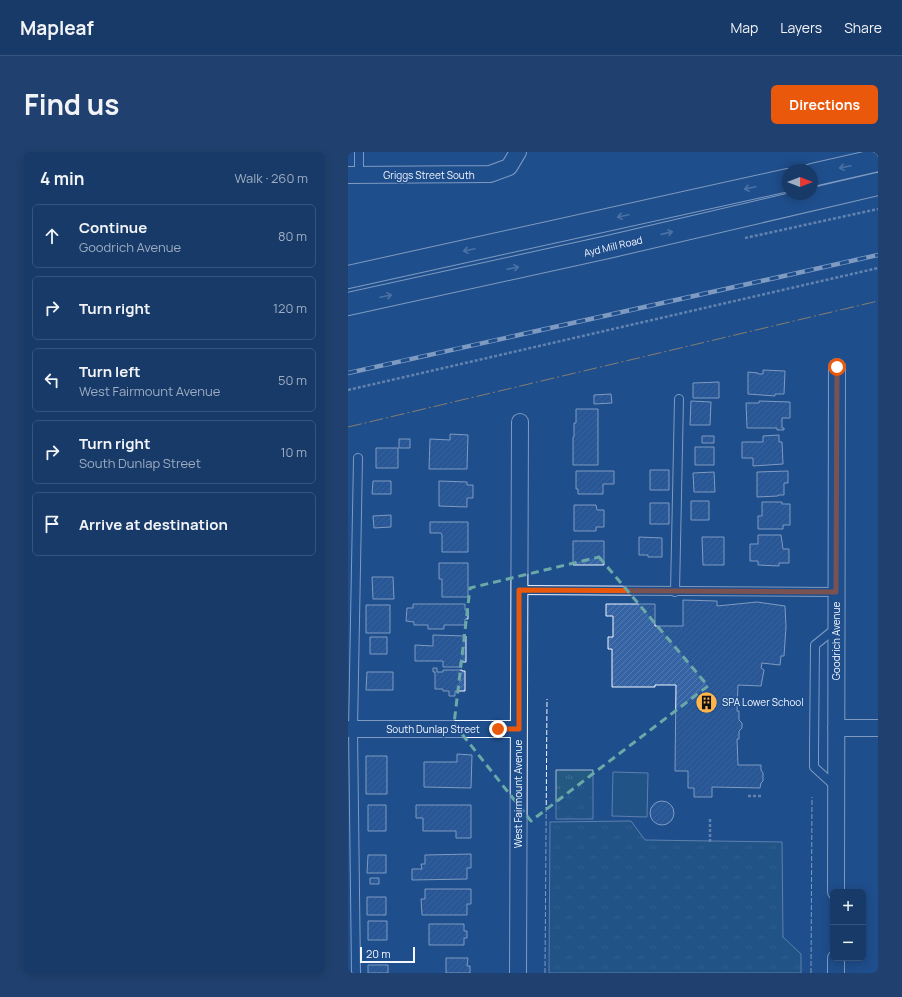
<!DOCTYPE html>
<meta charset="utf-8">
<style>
body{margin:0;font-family:Manrope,sans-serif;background:#20416f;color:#f1f3f6}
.controls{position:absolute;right:12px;bottom:12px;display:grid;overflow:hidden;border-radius:6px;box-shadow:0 2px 10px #0003}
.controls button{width:36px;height:36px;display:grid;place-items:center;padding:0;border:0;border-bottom:1px solid #36547d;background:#173a69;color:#f1f3f6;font:20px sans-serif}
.compass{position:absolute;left:434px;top:12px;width:36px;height:36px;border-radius:50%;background:#173a69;box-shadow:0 2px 10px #0003;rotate:90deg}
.scale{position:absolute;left:12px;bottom:10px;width:55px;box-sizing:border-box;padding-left:4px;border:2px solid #f2f6ff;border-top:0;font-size:11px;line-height:14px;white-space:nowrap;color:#f2f6ff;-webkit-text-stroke:3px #1f4e8c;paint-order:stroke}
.stop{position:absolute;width:12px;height:12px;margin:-9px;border:3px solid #ea580c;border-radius:50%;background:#fff}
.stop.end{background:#ea580c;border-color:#fff;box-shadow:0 1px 4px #0008}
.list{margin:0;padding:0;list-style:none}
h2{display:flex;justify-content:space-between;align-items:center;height:52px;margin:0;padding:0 16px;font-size:17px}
h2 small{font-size:13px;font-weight:400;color:#9eadc0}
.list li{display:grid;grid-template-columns:26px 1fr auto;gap:12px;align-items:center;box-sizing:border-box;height:64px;margin:0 8px 8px;padding:0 8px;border:1px solid #36547d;border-radius:6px}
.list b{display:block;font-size:15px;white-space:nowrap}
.list p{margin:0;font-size:13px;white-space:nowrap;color:#9eadc0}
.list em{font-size:13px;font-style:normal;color:#9eadc0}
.icon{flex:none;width:22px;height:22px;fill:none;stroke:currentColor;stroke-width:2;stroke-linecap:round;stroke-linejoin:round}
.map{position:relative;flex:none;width:530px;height:821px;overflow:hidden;border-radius:6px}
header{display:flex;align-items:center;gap:24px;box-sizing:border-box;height:56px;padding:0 20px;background:#173a69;border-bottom:1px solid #36547d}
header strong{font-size:19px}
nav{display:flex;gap:22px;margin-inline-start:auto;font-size:14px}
.intro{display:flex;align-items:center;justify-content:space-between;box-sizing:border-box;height:96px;padding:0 24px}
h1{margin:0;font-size:28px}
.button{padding:10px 18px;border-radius:6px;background:#ea580c;color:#fff;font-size:14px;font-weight:700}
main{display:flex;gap:24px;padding:0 24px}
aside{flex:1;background:#173a69;border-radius:6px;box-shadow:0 2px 10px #0003}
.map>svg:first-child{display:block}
.grass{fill:url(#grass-tufts);stroke:#a8bbd7}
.pitch{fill:#245a82;stroke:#a8bbd7}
.building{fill:url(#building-hatch);stroke:#f2f6ff}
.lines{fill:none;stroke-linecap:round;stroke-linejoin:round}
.service-casing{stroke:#f2f6ff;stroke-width:10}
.minor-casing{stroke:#f2f6ff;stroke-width:18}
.secondary-casing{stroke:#f2f6ff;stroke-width:24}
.path{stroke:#b3c4dc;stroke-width:2.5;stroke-dasharray:3 2;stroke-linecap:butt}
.service{stroke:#1f4e8c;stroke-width:8}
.minor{stroke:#1f4e8c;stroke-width:16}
.secondary{stroke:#1f4e8c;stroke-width:22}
.rail-casing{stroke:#f2f6ff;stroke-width:4.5}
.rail{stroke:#1f4e8c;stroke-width:3;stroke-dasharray:9;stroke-linecap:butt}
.fence{stroke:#f2f6ff;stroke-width:1;stroke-dasharray:5 2;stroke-linecap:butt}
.power{stroke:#ffb74d;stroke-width:1;stroke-dasharray:14 3 2 3;stroke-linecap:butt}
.oneway{stroke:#7e9ac0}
.route{stroke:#ea580c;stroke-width:5}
.marked{fill:none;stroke:#6aa9a8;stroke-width:3;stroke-dasharray:8 5;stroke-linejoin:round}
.labels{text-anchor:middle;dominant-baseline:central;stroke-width:3;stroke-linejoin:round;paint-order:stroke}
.street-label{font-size:10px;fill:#f2f6ff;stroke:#1f4e8c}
.poi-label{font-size:10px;fill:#f2f6ff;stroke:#1f4e8c;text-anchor:start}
</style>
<header>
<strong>Mapleaf</strong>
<nav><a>Map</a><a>Layers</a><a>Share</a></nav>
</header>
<div class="intro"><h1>Find us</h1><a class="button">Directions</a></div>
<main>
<aside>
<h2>4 min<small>Walk · 260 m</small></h2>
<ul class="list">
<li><svg class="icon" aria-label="ahead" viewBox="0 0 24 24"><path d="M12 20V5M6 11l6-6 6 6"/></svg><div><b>Continue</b><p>Goodrich Avenue</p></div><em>80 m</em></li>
<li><svg class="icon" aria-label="right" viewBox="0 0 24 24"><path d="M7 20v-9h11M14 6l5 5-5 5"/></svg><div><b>Turn right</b></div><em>120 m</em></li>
<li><svg class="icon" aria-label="left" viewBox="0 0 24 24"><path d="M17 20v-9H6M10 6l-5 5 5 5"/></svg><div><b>Turn left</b><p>West Fairmount Avenue</p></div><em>50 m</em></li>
<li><svg class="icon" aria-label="right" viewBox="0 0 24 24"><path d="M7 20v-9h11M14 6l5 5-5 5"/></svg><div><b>Turn right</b><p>South Dunlap Street</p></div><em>10 m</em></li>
<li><svg class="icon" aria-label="arrive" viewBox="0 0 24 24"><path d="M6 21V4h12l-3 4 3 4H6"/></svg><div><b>Arrive at destination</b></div></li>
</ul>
</aside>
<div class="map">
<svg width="530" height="821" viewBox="0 0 530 821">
<defs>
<pattern id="grass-tufts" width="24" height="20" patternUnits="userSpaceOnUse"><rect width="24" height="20" fill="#245a82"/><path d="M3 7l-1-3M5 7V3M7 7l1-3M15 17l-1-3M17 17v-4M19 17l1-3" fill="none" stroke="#447295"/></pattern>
<pattern id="building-hatch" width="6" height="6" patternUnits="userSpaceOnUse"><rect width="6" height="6" fill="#3563a3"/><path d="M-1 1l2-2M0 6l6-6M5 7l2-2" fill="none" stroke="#537ab1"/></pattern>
</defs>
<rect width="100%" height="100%" fill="#1f4e8c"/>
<path class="grass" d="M208,618H245V667H208Z
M283,669L297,688L434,690L435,785L453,802V821H201L202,670Z"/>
<path class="pitch" d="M265,620L300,621L299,665L264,664Z"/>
<path class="building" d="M415,218L437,219L436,242H427V244L400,242V220L410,221V222H415Z
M371,230V246H345V231Z
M263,242L264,251L246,252V243Z
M343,249L363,250L362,273H342Z
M411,249L442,250V266H434V276H436V278H429V276H399L398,251H411Z
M228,257H250V313H225V285H226V271H228Z
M102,282L120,283L119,317H81L82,287L102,288Z
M431,283V290H434L435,312L405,314V306H394V290H415V284Z
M354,284H366V291H354Z
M51,287H62V296H51Z
M347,295H366V313H347Z
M28,296H50V316H28Z
M302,318H321V338H302Z
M228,319H266V332H255V342H230V337H228Z
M440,319V331H436V343H430V344L409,345V320Z
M366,320L367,340H346L345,321Z
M25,329H43V342H24Z
M91,329L119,330V333H125V346H119V355L91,354Z
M343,349H361V368H343Z
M414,350H434V352H442V373H435V377H410V364H414Z
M302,351H321V372H302Z
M226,353H248L249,358H256V375H248V379H226Z
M43,363V375L26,376L25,364Z
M82,370H120V400H94V383L93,381H82Z
M410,383H433L435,397H441V411H431V414L410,413V409H402V392H410Z
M291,385L314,386V405H300V403H291Z
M354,385H376V413H355Z
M225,389H256V413H225Z
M91,411H120V445H94V427H91Z
M24,425H45L46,447H25Z
M335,448L369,449V454L409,450L437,454L438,475L436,504H433L432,513L414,511L413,516L416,518L413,534L390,533L389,559H391V568L394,571V576L391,579V587H389L390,613H413V618L415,621V629L413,631L412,636L364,635V645H346V636H340V619H327L328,533H307V535H264V497H260V485H265V464H258V452H307V474H335Z
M65,452H117V458H120V467H117V473H96V477H80V473H66V470L58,469L59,456H65Z
M18,453H42V481H18Z
M85,483L118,484V510H112V515H95V509H67V493L85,494Z
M22,485H39V502H22Z
M85,516H89V520H95V518H114V519H117V539H107V544H101V539H95V537H87V520H85Z
M19,520H45V538H18Z
M109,602L124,603L123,636L76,635V610H109Z
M18,604H39V642H18Z
M302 661a12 12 0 1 1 24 0a12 12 0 1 1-24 0Z
M20,653H38V679H20Z
M68,653H123V686H108V679H75V666H68Z
M123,702V716H119V727L64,728V717H74L73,712H77V703Z
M20,703H38V721H19Z
M22,726H31V732H22Z
M77,737H123V752H119V763H74L73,747H77Z
M19,745H38V763H19Z
M20,769H39V788H20Z
M81,772H116V779H119V786H116V793H81Z
M98,806H120L119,814H122V821H98Z
M20,813H40V821H20Z"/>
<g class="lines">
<defs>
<path id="service" d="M11,0V23
M171,438L488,440
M327,440L331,247
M488,635L466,615V598L467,493L488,476
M8,821L5,577L10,306"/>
<path id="minor" d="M0,23L142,22L161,15L170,0
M488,576H530
M0,577H171
M488,740L489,215
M488,806V821
M170,821L172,270"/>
<path id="secondary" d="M464,23L530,8
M0,125L440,28
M0,152L260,95L530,32"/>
</defs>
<use href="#service" class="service-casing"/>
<use href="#minor" class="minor-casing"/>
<use href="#secondary" class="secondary-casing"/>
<path class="path" d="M397,86L530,57
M0,238L530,116
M400,644H414
M362,690V666"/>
<use href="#service" class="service"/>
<use href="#minor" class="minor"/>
<use href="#secondary" class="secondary"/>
<defs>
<path id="rail" d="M0,221L530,103"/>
</defs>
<use href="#rail" class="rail-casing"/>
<use href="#rail" class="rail"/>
<path class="fence" d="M197,821L199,547
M463,821L464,645"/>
<path class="power" d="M0,275L530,149"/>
</g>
<defs><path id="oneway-shaft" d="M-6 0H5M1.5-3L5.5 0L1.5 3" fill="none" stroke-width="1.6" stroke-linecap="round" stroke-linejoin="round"/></defs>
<g class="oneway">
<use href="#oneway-shaft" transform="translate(497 15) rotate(168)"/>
<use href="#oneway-shaft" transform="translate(402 36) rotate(168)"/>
<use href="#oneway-shaft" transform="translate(275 64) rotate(168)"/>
<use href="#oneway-shaft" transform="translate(319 81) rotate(-13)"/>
<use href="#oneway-shaft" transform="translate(121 98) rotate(168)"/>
<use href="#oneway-shaft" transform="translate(165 116) rotate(-12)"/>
<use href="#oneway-shaft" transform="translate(38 144) rotate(-12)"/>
</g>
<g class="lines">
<path class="route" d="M150,577H171V438L488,440L489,215"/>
</g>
<path d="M0 0H530V821H0ZM251,405L360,534L183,669L106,572L122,436Z" fill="#1f4e8c" fill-opacity=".55" fill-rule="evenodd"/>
<path class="marked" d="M251,405L360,534L183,669L106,572L122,436Z"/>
<defs>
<symbol id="building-disc" viewBox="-11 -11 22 22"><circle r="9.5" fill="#ffb74d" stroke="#1f4e8c"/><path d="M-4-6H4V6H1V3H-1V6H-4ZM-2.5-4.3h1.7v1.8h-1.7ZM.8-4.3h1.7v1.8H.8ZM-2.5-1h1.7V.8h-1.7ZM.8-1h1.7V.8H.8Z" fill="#111"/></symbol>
</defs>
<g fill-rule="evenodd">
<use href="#building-disc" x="346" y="538" width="25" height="25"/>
</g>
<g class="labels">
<g class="street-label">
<text x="81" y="23">Griggs Street South</text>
<text transform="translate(265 94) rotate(-13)">Ayd Mill Road</text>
<text transform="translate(488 489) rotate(-90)">Goodrich Avenue</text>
<text x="85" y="577">South Dunlap Street</text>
<text transform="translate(170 642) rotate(-90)">West Fairmount Avenue</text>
</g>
<g class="poi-label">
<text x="374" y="550">SPA Lower School</text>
</g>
</g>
</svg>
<div class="controls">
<button>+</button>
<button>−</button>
</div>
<svg class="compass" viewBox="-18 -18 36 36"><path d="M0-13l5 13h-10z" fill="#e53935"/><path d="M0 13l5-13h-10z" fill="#9eadc0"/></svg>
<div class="scale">20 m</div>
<div class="stop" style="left:489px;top:215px"></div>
<div class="stop end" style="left:150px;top:577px"></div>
</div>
</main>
